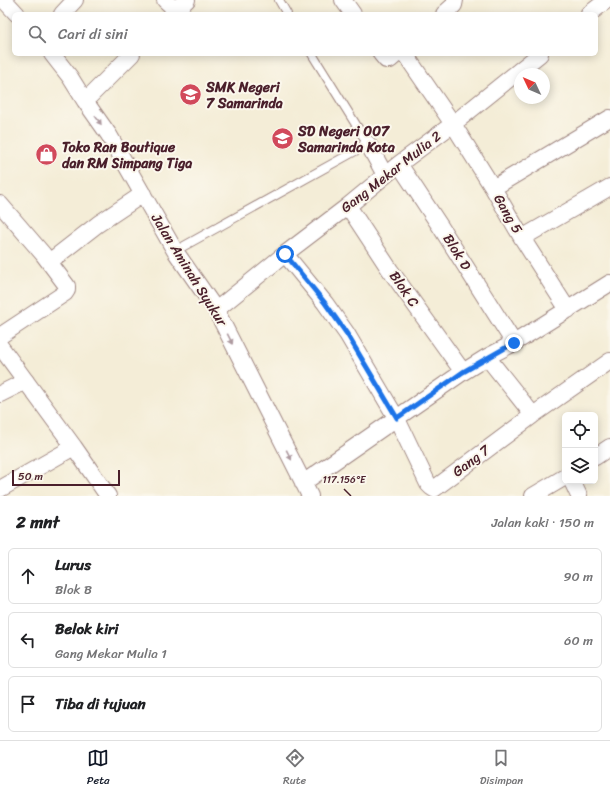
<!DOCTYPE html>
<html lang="id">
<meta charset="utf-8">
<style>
body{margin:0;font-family:Sriracha,sans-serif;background:#f6f6f6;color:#202124}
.controls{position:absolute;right:12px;bottom:12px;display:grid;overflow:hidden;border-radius:6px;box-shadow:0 2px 10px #0003}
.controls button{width:36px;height:36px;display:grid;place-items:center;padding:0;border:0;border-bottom:1px solid #e0e0e0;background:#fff;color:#202124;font:20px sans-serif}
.compass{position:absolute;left:514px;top:68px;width:36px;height:36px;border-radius:50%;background:#fff;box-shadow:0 2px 10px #0003;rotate:314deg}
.scale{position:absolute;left:12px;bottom:10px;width:108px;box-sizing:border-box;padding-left:4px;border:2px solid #4a1f2b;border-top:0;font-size:11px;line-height:14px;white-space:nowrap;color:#4a1f2b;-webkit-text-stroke:3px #fbf7ec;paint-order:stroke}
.stop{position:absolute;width:12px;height:12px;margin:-9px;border:3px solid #1a73e8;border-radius:50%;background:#fff}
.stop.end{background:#1a73e8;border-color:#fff;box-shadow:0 1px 4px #0008}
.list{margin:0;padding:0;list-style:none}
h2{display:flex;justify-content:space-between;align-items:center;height:52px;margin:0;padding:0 16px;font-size:17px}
h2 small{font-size:13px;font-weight:400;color:#757577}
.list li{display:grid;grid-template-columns:26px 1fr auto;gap:12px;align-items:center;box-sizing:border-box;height:56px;margin:0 8px 8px;padding:0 8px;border:1px solid #e0e0e0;border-radius:6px}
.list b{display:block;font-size:15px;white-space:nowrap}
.list p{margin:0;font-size:13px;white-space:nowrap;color:#757577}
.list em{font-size:13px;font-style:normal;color:#757577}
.icon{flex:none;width:22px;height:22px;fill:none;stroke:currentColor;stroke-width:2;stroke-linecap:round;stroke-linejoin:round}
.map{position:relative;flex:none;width:610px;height:496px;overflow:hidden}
.search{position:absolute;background:#fff;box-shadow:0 2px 10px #0003;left:12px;right:12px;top:12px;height:44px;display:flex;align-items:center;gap:10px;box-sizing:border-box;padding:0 14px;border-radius:6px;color:#757577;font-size:15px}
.sheet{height:244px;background:#fff}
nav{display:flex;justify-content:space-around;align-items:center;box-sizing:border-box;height:56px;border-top:1px solid #e0e0e0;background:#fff;font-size:11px;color:#757577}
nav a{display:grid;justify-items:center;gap:2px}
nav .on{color:#111827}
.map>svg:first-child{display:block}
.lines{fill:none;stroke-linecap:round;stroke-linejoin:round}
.service-casing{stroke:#9f8681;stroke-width:10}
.minor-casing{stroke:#9f8681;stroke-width:18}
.service{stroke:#fff;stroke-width:8}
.minor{stroke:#fff;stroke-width:16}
.oneway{fill:#ae9aa0}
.route{stroke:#1a73e8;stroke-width:5}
.ticks{fill:none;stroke:#4a1f2b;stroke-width:1.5}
.labels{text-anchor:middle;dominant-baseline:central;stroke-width:4;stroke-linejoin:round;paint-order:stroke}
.poi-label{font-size:14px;font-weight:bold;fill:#4a1f2b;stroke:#fbf7ec;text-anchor:start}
.street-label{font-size:14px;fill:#4a1f2b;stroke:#fbf7ec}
.ticks-label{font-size:10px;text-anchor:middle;fill:#4a1f2b;stroke:#fbf7ec;stroke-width:4;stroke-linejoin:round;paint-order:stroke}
</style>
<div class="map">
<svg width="610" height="496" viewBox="0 0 610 496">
<rect width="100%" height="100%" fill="#fbf7ec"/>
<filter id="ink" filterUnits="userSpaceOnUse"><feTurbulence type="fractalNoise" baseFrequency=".025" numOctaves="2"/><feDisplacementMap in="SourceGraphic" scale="8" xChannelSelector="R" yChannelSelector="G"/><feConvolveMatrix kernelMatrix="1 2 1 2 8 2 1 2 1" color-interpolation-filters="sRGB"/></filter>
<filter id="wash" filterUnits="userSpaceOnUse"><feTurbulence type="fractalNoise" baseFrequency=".012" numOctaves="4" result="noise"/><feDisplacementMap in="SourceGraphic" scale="16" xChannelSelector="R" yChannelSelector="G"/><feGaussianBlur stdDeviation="0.9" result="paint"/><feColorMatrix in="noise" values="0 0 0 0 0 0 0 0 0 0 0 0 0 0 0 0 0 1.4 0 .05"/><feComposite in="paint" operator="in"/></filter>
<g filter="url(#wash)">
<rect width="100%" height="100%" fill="#f4edd7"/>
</g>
<g filter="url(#ink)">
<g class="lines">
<defs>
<path id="service" d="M279,0L287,14
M175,251L368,144L312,54"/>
<path id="minor" d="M4,0L17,14
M165,0L176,10
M343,0L353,14
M62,14L75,0
M172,14L187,0
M444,14L454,5L455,0
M589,14L607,0
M52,54L70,77L85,101L109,135L175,251L216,310L310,496
M381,54L386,60H390L397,54
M405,54L453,124L493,188L522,238L610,187
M85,101L132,54
M368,144L385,175
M399,164L440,226L514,343
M493,188L610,118
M0,204L43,254L67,286V290L65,293L0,336
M348,206L390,270L463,372
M522,238L568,310
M285,254L325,303L347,334L397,419L428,484L431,487L434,489L533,415L610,361
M49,262L98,224L143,194
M216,310L285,254L348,206L399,164L453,124L540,54
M0,346L74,447L0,489
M487,357L533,415
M0,394L26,381
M74,447L108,496
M595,457L610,447
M572,481L579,496
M303,483L463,372L487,357L514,343L610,283
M533,496L565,477"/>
</defs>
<use href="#service" class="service-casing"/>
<use href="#minor" class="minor-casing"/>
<use href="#service" class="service"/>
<use href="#minor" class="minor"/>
</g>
<defs><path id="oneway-solid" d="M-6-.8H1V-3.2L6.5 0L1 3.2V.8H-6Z"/></defs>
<g class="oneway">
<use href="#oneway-solid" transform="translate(98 120) rotate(55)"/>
<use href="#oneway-solid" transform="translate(230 339) rotate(63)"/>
<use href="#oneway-solid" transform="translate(289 455) rotate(63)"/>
</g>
</g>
<g class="lines" filter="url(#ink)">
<path class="route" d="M285,254L325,303L347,334L397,418L463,372L514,343"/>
</g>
<path class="ticks" d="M344,489L351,496"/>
<defs>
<symbol id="school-disc" viewBox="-11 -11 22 22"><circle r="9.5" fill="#d1495b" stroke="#fbf7ec"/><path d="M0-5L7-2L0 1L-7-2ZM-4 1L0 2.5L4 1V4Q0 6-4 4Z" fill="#fff"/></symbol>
<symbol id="shop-disc" viewBox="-11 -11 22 22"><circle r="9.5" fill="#d1495b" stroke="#fbf7ec"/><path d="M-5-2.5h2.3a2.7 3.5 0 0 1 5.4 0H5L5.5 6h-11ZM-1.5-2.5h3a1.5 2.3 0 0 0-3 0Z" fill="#fff"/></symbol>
</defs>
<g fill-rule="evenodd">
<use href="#school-disc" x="178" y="82" width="25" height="25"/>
<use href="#school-disc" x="270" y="126" width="25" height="25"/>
<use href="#shop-disc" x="34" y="142" width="25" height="25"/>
</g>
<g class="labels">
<g class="poi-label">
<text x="206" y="87">SMK Negeri<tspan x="206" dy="16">7 Samarinda</tspan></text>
<text x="298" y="131">SD Negeri 007<tspan x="298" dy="16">Samarinda Kota</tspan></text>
<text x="62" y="147">Toko Ran Boutique<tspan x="62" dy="16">dan RM Simpang Tiga</tspan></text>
</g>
<g class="street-label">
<text transform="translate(391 172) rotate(-38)">Gang Mekar Mulia 2</text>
<text transform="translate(508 214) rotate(60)">Gang 5</text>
<text transform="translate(457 252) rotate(58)">Blok D</text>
<text transform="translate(189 270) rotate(58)">Jalan Aminah Syukur</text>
<text transform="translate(404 289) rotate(55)">Blok C</text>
<text transform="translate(471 461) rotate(-37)">Gang 7</text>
</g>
</g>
<g class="ticks-label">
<text x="344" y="483">117.156°E</text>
</g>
</svg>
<div class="controls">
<button><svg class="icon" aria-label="locate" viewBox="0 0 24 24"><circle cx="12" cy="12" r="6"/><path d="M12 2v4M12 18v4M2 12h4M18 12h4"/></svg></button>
<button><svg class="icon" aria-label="layers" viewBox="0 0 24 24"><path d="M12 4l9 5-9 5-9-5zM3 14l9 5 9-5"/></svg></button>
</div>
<svg class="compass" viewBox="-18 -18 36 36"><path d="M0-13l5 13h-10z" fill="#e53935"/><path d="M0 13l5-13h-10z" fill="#757577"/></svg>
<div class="scale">50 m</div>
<div class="stop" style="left:285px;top:254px"></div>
<div class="stop end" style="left:514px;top:343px"></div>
<div class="search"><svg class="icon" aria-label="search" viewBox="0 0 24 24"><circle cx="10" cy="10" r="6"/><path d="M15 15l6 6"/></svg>Cari di sini</div>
</div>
<section class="sheet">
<h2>2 mnt<small>Jalan kaki · 150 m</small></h2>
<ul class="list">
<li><svg class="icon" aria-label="ahead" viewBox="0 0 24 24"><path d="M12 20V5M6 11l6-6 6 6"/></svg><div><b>Lurus</b><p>Blok B</p></div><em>90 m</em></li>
<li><svg class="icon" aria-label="left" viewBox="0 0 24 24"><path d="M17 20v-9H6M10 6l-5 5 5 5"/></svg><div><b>Belok kiri</b><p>Gang Mekar Mulia 1</p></div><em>60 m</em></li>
<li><svg class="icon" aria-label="arrive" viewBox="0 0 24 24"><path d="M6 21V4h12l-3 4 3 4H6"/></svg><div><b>Tiba di tujuan</b></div></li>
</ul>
</section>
<nav>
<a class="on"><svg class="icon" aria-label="map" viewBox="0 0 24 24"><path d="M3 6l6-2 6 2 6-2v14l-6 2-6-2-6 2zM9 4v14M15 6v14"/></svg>Peta</a>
<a><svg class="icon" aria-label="directions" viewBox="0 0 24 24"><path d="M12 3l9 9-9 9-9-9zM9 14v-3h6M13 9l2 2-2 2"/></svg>Rute</a>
<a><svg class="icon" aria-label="saved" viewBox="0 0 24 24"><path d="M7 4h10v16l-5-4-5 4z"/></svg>Disimpan</a>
</nav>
